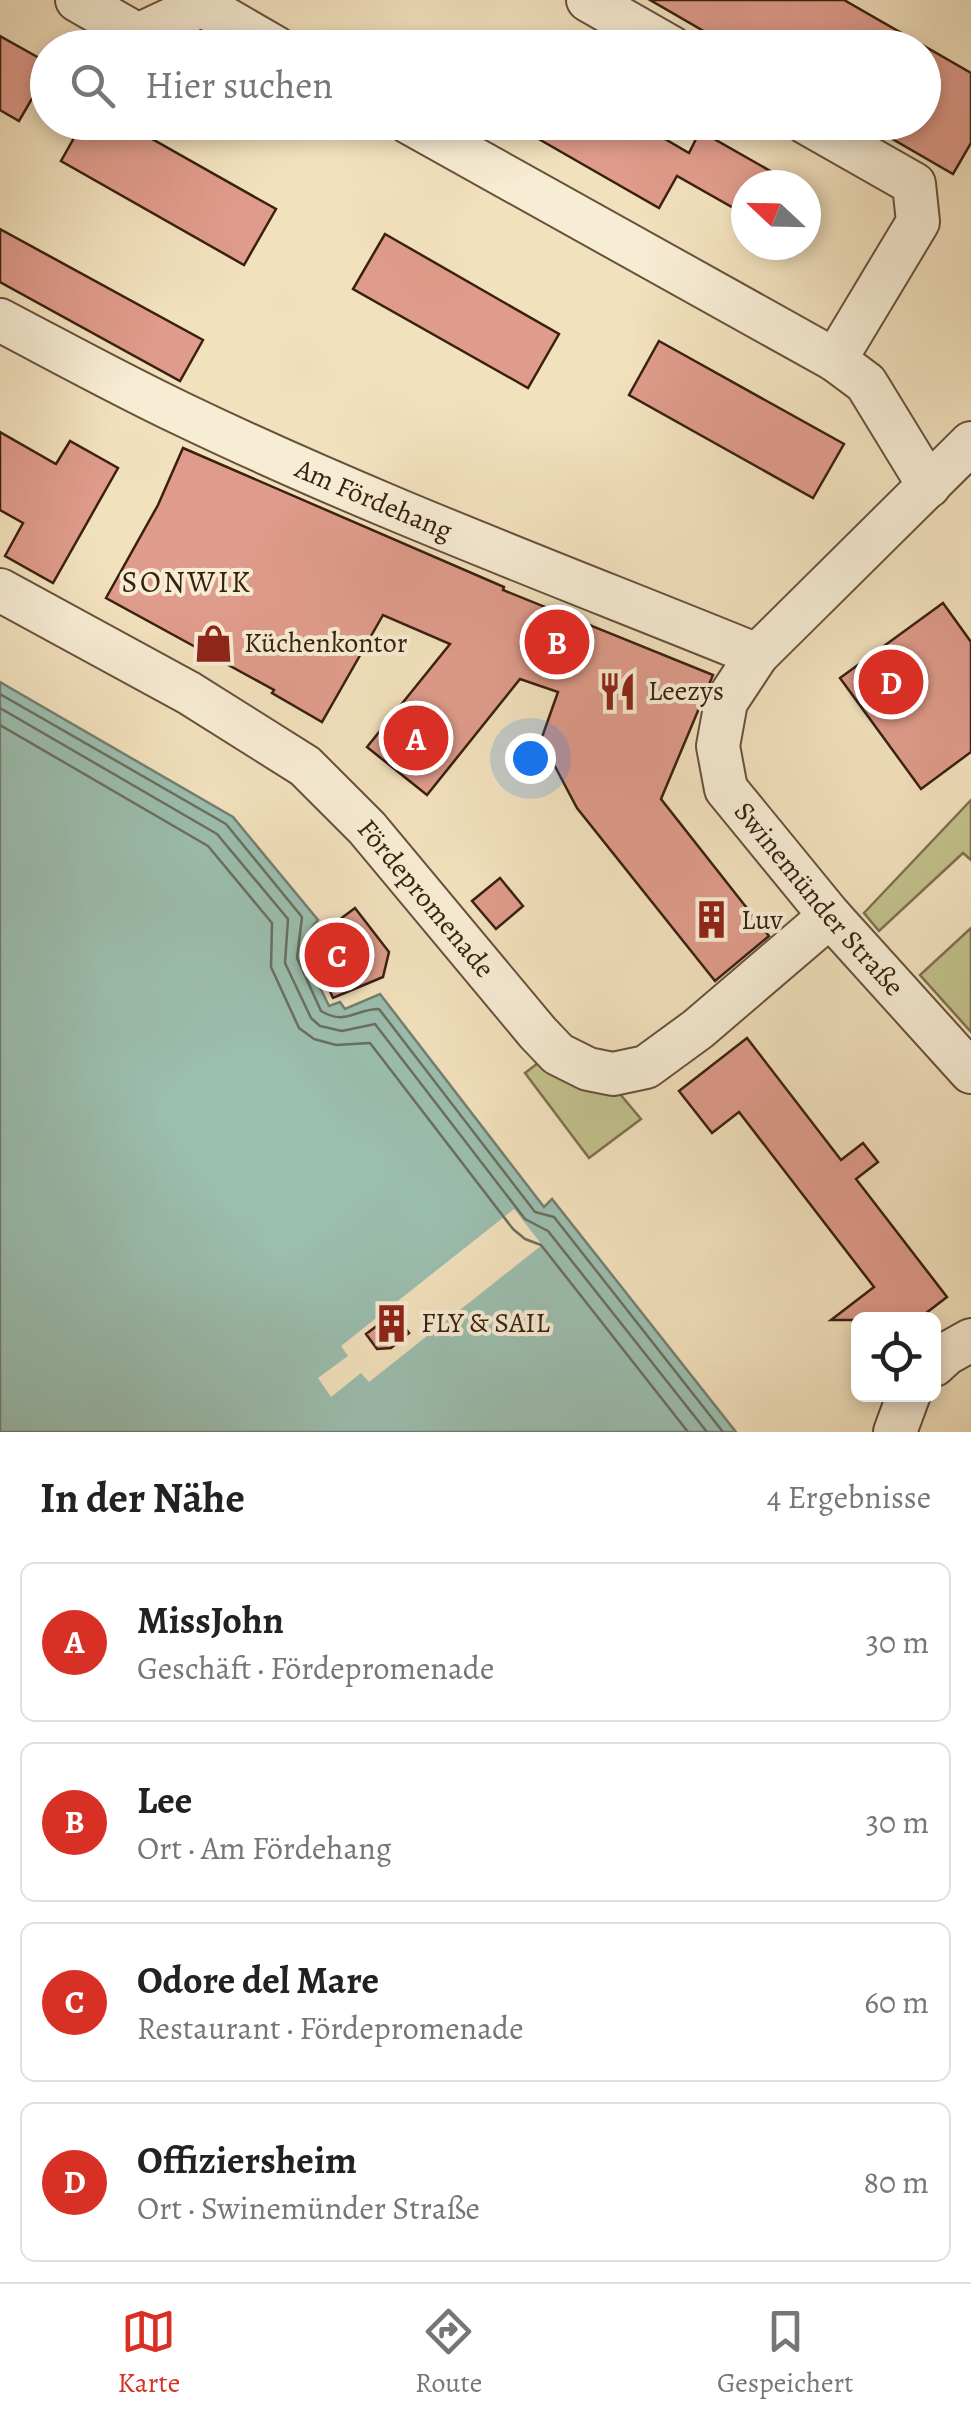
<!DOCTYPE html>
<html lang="de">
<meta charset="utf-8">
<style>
body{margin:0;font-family:Alegreya,serif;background:#f2f2f2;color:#222}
.controls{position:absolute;right:30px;bottom:30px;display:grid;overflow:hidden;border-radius:15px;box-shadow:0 5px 15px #0003}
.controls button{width:90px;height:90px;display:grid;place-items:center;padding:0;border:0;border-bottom:2px solid #e0e0e0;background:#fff;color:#222;font:50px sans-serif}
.compass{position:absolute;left:731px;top:170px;width:90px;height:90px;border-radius:50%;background:#fff;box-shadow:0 5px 15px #0003;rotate:292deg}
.you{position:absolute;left:530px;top:758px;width:35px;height:35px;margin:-25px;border:8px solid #fff;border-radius:50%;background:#1a73e8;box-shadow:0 0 0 15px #1a73e833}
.badge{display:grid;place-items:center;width:65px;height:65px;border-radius:50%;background:#d93025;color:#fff;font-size:32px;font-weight:700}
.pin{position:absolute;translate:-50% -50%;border:5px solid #fff;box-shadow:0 2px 10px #0006}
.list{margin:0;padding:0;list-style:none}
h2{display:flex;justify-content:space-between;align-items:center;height:130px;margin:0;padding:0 40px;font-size:42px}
h2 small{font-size:32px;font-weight:400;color:#767676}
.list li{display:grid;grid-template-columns:65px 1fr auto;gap:30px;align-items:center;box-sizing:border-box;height:160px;margin:0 20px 20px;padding:0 20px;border:2px solid #e0e0e0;border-radius:15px}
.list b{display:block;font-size:38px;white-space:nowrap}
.list p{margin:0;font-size:32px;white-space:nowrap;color:#767676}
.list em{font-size:32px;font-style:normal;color:#767676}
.icon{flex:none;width:55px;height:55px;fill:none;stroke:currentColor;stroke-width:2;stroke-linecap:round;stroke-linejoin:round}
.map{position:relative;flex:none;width:971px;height:1432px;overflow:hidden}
.search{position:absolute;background:#fff;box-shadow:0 5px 15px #0003;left:30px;right:30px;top:30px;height:110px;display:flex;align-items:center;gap:25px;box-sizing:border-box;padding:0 35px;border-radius:55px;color:#767676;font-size:38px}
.sheet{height:850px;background:#fff}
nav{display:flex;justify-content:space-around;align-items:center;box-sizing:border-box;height:140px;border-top:2px solid #e0e0e0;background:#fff;font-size:28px;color:#767676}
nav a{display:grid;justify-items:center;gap:5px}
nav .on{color:#d93025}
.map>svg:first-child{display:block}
.green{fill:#c2c18c;stroke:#7e704e;stroke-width:2.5}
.water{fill:#9bbeaf;stroke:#747f70;stroke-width:2.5}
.pier{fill:#f2e1bd}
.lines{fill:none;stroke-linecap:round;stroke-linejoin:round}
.shore{stroke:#6a6f60;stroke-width:2.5}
.building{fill:#df9b8b;stroke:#392011;stroke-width:2.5}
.minor-casing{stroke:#67503c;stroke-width:46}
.minor{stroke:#f7ecd4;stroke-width:42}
.labels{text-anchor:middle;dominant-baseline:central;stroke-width:8;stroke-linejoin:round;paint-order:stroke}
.street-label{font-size:28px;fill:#392011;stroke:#f7ecd4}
.poi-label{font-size:28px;fill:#392011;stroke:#f7ecd4;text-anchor:start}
.neighbourhood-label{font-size:30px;letter-spacing:2.5px;fill:#392011;stroke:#f7ecd4}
</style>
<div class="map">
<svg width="971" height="1432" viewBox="0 0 971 1432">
<rect width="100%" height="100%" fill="#f2e1bd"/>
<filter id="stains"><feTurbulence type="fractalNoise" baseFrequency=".002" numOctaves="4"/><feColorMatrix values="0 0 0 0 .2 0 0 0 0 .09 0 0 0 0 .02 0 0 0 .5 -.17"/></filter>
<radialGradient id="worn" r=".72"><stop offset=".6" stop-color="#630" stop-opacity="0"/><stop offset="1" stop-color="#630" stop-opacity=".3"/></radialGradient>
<path class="green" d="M971,800V860L963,853L879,931L864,913Z
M971,928V1032L920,975Z
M542,1060L615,1088L641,1119L589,1158L525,1073Z"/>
<path class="water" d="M0,682L233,817L318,920C293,944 317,980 329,1006L340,1002L345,1009L380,994L544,1207L552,1199L736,1432H0Z"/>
<path class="pier" d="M514,1209L542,1245L369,1382L361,1373L331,1397L318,1378L348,1356L341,1346Z"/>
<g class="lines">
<path class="shore" d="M0,694L226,824L302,917L297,958L321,1011C346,1026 355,1009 379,1009L535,1212L554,1217L723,1432
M0,708L217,834L288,919L285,963L311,1018L320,1026L342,1031L375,1024L525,1219L548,1231L707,1432
M0,725L208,846L272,923L271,967L299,1028L314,1039L336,1045L370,1043L513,1229L525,1239L541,1245L688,1432"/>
</g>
<path class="building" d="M650,0H844L971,73V143L953,174L863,122H924V48H733Z
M0,36L48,63V71L19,121L0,110Z
M83,122H122L276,209L244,265L61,161Z
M509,122H636L689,153L700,131L795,185H746V215L677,176L659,208Z
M0,229L203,340L180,381L0,282Z
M385,234L559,334L528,388L353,289Z
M659,341L844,444L813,498L629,395Z
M0,432L56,464L70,441L118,468L53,583L5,556L23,523L0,510Z
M183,448L504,587L503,590L713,675L661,799L769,936L715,981L577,808L541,740L558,692L520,679L427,795L367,747L450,644L383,615L322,722L272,693L274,690L106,598L158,505Z
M943,603L971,642V752L921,789L840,678Z
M500,878L523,906L496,929L472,901Z
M355,908L389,952L383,977L333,998L316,961L323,932Z
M747,1038L841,1160L863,1143L878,1162L856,1179L947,1297L917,1320H831L874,1287L739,1112L712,1133L679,1091Z
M394,1313L409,1333L391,1348L377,1349L366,1334Z"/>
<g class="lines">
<defs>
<g id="minor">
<path d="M77,0L138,35L202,5L276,48"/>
<path d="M588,0L672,48"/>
<path d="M408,122L835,360L866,383L929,486"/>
<path d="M805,122L914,184L918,222L835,360"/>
<path id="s1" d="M0,320C61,352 121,385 182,414C369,504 565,577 757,655"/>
<path id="s2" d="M971,443L757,655L726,702L718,746L726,789L830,916L971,1072"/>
<path id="s3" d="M0,590L189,693L305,766L367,828L538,1033L558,1054L588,1069L613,1074L646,1067L698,1029L830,916"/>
<path d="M934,1365L946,1354L971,1340"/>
<path d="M895,1432L909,1394"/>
</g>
</defs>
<use href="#minor" class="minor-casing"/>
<use href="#minor" class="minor"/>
</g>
<defs>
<symbol id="shop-bare" viewBox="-9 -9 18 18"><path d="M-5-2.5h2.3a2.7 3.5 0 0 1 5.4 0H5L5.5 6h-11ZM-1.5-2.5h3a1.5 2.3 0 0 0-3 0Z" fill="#8f2418" stroke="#f7ecd4" stroke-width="2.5" paint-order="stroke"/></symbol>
<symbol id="restaurant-bare" viewBox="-9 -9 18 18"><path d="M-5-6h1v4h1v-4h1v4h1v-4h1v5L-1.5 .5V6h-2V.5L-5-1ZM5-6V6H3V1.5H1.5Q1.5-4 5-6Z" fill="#8f2418" stroke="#f7ecd4" stroke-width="2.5" paint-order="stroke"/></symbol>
<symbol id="building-bare" viewBox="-9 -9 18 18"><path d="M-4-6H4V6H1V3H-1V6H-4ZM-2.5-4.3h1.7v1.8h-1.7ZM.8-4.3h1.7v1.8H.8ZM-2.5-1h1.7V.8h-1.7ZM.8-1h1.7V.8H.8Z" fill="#8f2418" stroke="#f7ecd4" stroke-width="2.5" paint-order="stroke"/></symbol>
</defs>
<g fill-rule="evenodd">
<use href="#shop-bare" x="186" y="616" width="55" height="55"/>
<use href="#restaurant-bare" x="590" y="664" width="55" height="55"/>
<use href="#building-bare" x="684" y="892" width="55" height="55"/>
<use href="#building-bare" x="364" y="1296" width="55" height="55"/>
</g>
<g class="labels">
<g class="street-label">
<text stroke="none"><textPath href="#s1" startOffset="415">Am Fördehang</textPath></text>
<text stroke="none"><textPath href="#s2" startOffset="590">Swinemünder Straße</textPath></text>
<text stroke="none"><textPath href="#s3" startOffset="532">Fördepromenade</textPath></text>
</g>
<g class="poi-label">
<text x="244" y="643">Küchenkontor</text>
<text x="648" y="691">Leezys</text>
<text x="741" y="920">Luv</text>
<text x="421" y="1323">FLY &amp; SAIL</text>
</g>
<g class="neighbourhood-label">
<text x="187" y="582">SONWIK</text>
</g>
</g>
<rect width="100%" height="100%" filter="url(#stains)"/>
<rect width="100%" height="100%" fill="url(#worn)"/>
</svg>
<div class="controls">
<button><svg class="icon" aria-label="locate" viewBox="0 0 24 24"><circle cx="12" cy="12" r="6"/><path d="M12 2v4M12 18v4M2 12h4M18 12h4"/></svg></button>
</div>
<svg class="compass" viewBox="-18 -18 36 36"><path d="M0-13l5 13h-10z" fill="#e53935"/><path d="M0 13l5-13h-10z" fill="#767676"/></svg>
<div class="you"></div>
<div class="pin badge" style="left:416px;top:738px">A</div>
<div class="pin badge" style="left:557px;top:642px">B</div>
<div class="pin badge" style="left:337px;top:955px">C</div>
<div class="pin badge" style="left:891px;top:682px">D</div>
<div class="search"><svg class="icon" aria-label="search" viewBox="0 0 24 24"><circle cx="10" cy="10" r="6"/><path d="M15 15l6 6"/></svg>Hier suchen</div>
</div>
<section class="sheet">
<h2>In der Nähe<small>4 Ergebnisse</small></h2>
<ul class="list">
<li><span class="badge">A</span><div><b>MissJohn</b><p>Geschäft · Fördepromenade</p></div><em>30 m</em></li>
<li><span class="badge">B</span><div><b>Lee</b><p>Ort · Am Fördehang</p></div><em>30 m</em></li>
<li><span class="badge">C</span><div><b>Odore del Mare</b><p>Restaurant · Fördepromenade</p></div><em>60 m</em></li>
<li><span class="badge">D</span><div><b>Offiziersheim</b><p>Ort · Swinemünder Straße</p></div><em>80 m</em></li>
</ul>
</section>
<nav>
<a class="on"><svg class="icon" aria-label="map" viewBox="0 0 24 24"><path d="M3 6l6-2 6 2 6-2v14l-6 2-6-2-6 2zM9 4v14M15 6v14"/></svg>Karte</a>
<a><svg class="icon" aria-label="directions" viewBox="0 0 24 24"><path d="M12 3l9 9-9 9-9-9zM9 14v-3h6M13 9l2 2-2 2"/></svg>Route</a>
<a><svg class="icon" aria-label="saved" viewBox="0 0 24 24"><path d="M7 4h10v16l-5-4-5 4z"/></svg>Gespeichert</a>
</nav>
